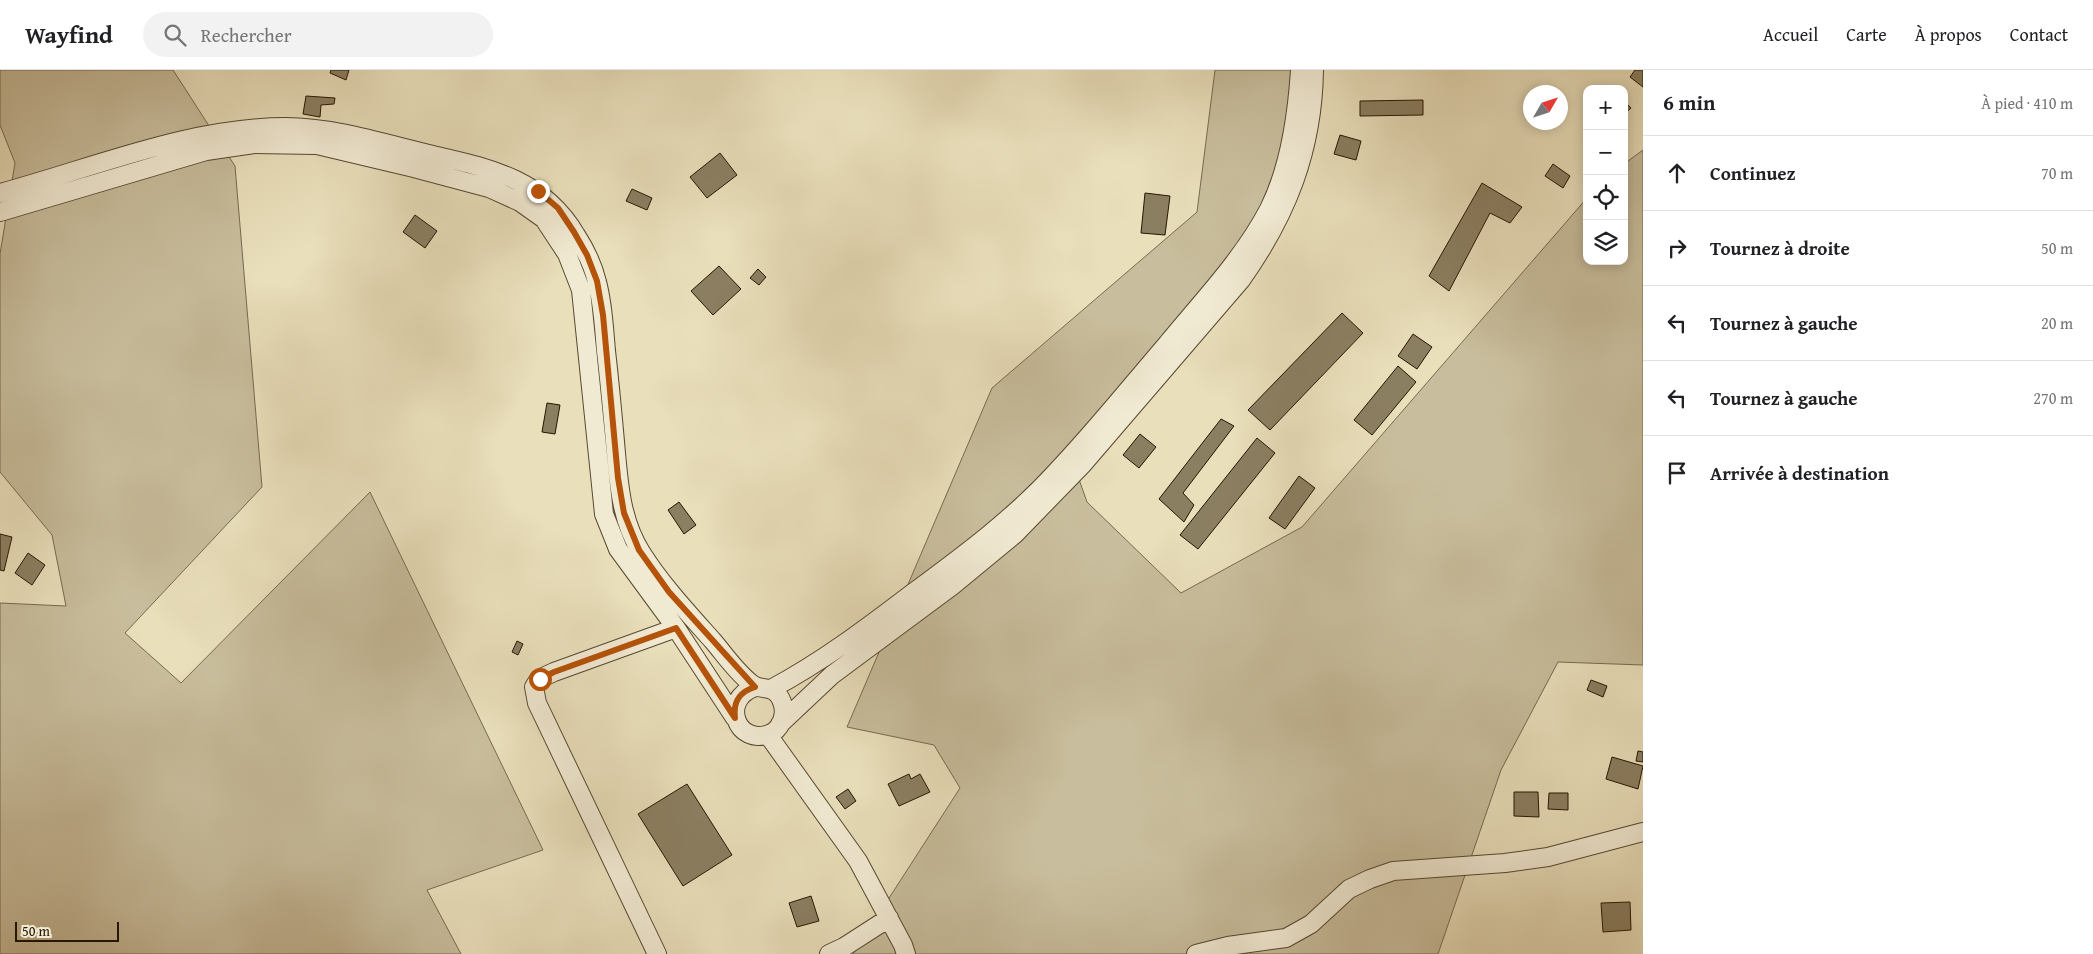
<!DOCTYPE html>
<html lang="fr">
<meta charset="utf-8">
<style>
body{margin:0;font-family:"Gentium Book Plus",serif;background:#f2f2f2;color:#202124}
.controls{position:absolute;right:15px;top:15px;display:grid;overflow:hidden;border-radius:10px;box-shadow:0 2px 12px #0003}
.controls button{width:45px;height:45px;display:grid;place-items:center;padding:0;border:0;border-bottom:1px solid #e0e0e0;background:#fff;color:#202124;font:25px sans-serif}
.compass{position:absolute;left:1523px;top:15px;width:45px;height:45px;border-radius:50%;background:#fff;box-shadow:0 2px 12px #0003;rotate:51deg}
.scale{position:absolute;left:15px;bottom:12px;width:104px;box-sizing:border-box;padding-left:5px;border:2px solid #261602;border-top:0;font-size:14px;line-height:18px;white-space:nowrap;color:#261602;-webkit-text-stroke:4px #f1ead3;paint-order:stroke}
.stop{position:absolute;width:15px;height:15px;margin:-11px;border:4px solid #b45309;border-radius:50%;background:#fff}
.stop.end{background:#b45309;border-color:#fff;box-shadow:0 1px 5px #0008}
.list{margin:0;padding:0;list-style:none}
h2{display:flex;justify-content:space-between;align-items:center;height:65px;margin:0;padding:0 20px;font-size:21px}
h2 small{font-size:16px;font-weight:400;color:#757577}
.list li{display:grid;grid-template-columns:32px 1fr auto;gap:15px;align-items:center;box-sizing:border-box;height:75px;padding:0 20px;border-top:1px solid #e0e0e0}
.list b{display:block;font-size:19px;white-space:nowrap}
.list em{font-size:16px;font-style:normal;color:#757577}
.icon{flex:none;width:28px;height:28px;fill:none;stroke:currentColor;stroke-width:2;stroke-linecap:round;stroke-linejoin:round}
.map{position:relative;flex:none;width:1643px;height:884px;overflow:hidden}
header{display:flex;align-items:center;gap:30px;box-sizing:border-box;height:70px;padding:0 25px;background:#fff;border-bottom:1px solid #e0e0e0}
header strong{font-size:24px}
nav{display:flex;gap:28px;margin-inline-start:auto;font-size:18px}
.search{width:350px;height:45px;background:#f2f2f2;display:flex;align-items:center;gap:12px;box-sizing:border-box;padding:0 18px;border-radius:28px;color:#757577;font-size:19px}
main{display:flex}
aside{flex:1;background:#fff}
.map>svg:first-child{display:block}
.green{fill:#c8bd9c;stroke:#776a4f}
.building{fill:#8b7f62;stroke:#261602}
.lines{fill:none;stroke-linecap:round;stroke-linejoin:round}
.minor-casing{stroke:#574830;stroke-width:20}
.minor{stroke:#f1ead3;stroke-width:18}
.route{stroke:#b45309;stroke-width:6}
</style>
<header>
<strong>Wayfind</strong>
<div class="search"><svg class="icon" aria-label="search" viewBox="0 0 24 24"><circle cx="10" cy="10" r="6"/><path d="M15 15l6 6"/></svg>Rechercher</div>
<nav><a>Accueil</a><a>Carte</a><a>À propos</a><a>Contact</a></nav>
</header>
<main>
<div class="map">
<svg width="1643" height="884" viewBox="0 0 1643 884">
<rect width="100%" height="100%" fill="#e9dfbb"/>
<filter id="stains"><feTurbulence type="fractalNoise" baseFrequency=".004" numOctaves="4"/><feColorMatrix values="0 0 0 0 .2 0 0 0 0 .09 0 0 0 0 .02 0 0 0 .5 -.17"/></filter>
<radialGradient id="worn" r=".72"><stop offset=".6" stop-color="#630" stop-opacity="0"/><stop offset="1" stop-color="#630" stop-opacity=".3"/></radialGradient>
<path class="green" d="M0,0H173L235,96L262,417L125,563L181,613L370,422L543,780L427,820L461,884H0V533L66,536L52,465L0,402V184L15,93L0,55Z
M1215,0H1297L1307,73L1187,250L1070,384L1087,432L1181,523L1302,457L1587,128V191H1624V94L1643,80V595L1558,592L1501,700L1438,884H853L960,718L934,675L847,657L992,318L1197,142Z"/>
<path class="building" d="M331,0H349L346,10L330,3Z
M1635,0H1643V17L1630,7Z
M306,26L335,28L334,34L321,35L320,47L303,44Z
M1423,30V45L1360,46V31Z
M1624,31L1631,38L1624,44Z
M1340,65L1361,71L1356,90L1334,84Z
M720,83L737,105L707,128L690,107Z
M1553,94L1570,106L1563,118L1545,106Z
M1482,113L1522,137L1510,153L1490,143L1449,221L1429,206Z
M632,119L652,128L647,140L626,131Z
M1145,123L1170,126L1165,165L1141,163Z
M415,145L437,161L425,178L403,162Z
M719,196L741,219L713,245L691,221Z
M758,199L766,207L759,215L750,208Z
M1342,243L1363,263L1270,360L1248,340Z
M1413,264L1432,277L1417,299L1398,286Z
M1398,296L1416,312L1372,365L1354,350Z
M547,333L560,335L555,364L542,362Z
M1221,349L1234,356L1183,423L1194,435L1184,452L1159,429Z
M1140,364L1156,377L1139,398L1123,385Z
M1257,368L1275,383L1198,479L1180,465Z
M1299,406L1315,418L1285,459L1269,448Z
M679,432L696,455L684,464L668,440Z
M0,464L12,467L4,501L0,500Z
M28,483L45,495L32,515L15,503Z
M517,571L523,574L518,585L512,582Z
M1591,610L1607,616L1603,627L1587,620Z
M1638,681L1643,682V692L1636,691Z
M1612,687L1643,696L1638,719L1606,709Z
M909,704L911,709L920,704L930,722L899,736L888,714Z
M687,714L732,785L683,816L638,744Z
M848,719L856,731L845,739L836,727Z
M1514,722H1538L1539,747L1514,746Z
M1549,723H1568V740L1548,739Z
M811,826L819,851L797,857L789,833Z
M1630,832L1631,860L1603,862L1601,833Z"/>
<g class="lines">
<defs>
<path id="minor" d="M0,123C93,98 190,57 286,57C335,57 389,75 437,86C494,99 544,111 576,165C585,179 593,195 597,212C603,234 604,258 606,281C610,315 613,349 616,383C619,417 622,452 641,482C661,514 688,543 713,571C725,585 737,603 752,614C762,622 775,613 782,632C787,644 781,660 769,664C737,676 719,630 755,617
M0,142L206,81L254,74L317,75L414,98L489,118L520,132L544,149L567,184L581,220L604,444L618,479L676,558L735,648
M771,619C822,592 868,557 914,522C964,485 1014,448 1056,402C1095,361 1130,317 1167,274C1202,231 1243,189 1269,139C1290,97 1297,47 1300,0
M780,654L832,605L952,516L1015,464L1083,394L1241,210C1287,145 1313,80 1314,0
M768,665L858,791L903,875L906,884
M657,884L537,633L534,617L539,609L554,602L676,558
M829,884L844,877L889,848
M1196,884L1228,876L1286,868L1311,854L1349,819L1370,809L1393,801L1505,793L1548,787L1643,762"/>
</defs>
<use href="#minor" class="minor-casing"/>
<use href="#minor" class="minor"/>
</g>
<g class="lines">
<path class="route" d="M538,121L558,138L574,162L587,185L597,211L603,245L618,408L624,443L639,480L669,522L755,617C739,622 733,632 735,648L676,558L554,602L540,609"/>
</g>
<rect width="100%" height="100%" filter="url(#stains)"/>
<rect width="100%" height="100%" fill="url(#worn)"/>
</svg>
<div class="controls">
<button>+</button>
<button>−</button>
<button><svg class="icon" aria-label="locate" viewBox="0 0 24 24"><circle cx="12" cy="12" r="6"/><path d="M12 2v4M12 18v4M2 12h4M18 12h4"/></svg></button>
<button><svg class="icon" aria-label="layers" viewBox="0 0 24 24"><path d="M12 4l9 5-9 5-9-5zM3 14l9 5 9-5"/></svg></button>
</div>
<svg class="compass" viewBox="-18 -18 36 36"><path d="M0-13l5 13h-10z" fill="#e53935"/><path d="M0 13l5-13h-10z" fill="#757577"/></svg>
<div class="scale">50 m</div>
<div class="stop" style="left:540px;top:609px"></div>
<div class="stop end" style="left:538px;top:121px"></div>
</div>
<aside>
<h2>6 min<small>À pied · 410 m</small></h2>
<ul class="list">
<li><svg class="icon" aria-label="ahead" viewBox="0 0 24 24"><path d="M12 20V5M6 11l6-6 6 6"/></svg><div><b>Continuez</b></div><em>70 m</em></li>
<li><svg class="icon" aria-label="right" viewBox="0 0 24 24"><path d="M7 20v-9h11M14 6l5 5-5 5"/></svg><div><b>Tournez à droite</b></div><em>50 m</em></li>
<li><svg class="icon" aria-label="left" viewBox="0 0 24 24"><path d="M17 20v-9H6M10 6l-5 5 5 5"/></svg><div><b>Tournez à gauche</b></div><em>20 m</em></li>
<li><svg class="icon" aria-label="left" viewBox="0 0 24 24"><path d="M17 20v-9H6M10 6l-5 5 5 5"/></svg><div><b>Tournez à gauche</b></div><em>270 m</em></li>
<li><svg class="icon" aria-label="arrive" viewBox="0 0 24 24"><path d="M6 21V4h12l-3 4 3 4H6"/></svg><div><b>Arrivée à destination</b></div></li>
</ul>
</aside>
</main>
